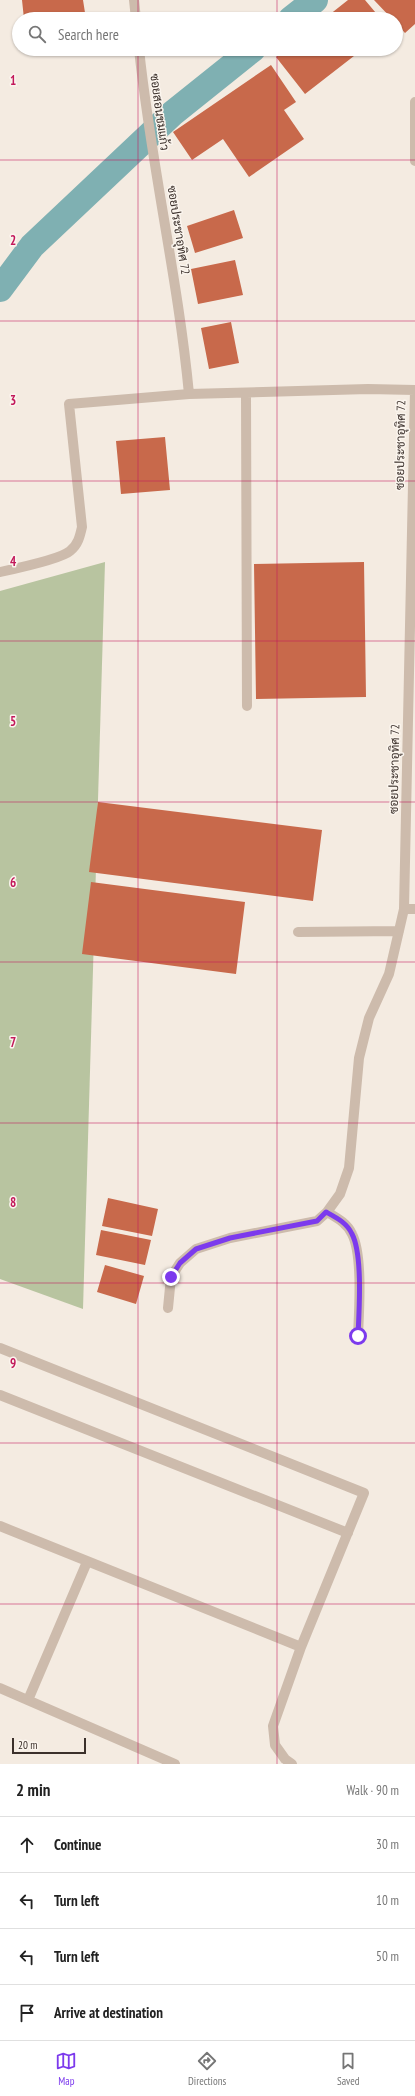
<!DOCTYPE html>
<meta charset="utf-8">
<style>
body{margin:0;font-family:"PT Sans Narrow",Sarabun,sans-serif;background:#f6f6f6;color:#222}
.scale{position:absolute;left:12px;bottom:10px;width:74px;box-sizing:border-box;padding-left:4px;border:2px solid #3b302b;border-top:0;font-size:11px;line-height:14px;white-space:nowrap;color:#3b302b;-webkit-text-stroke:3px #fbf5ee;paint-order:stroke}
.stop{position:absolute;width:12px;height:12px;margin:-9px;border:3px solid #7c3aed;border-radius:50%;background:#fff}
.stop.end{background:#7c3aed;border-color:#fff;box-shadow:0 1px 4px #0008}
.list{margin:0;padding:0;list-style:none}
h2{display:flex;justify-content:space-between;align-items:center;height:52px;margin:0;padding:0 16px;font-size:17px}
h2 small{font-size:13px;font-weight:400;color:#767676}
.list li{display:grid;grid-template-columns:26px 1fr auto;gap:12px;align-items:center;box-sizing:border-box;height:56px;padding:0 16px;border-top:1px solid #e0e0e0}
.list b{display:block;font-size:15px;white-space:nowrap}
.list em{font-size:13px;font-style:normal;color:#767676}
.icon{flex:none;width:22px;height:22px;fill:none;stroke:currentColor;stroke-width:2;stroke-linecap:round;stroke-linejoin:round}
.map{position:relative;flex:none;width:415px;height:1764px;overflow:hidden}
.search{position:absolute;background:#fff;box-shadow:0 1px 3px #0004;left:12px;right:12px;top:12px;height:44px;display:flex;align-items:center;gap:10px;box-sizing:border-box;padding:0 14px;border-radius:22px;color:#767676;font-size:15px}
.sheet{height:276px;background:#fff}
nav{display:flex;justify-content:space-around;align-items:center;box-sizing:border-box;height:56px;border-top:1px solid #e0e0e0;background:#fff;font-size:11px;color:#767676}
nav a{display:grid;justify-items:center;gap:2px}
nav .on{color:#7c3aed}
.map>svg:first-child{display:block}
.green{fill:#b8c4a0}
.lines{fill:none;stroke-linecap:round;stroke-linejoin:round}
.canal{stroke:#7fb0b2;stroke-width:26}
.building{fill:#c8694b}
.minor{stroke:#cdbbac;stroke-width:10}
.route{stroke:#7c3aed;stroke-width:5}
.grid{fill:none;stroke:#c2185b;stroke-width:1;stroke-opacity:0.55}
.labels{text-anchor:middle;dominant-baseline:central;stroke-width:3;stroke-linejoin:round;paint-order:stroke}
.street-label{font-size:12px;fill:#3b302b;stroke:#fbf5ee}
.grid-label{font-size:13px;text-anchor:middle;font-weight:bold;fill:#c2185b;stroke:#fbf5ee;stroke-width:3;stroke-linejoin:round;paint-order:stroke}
</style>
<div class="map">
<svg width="415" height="1764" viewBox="0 0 415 1764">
<rect width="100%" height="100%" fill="#f4ebe1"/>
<path class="green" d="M105,562L83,1309L0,1279V591Z"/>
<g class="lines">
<path class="canal" d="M291,19L315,0
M0,289L32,246L173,113L253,49"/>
</g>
<path class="building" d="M22,0H83L86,19H24Z
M348,0H365L381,19H324Z
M374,0H415V24L405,33L396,23V19H392Z
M286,49H363L305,94L276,57Z
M271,65L296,102L284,110L304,139L249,177L223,139L192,160L173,132Z
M234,210L243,238L195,253L187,226Z
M235,260L243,295L198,304L191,269Z
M231,322L239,363L209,369L201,328Z
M165,437L170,490L121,494L116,441Z
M364,562L366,697L256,699L254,564Z
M98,802L322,830L313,901L89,872Z
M91,882L245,902L236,974L82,954Z
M108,1198L158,1209L152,1236L102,1226Z
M101,1230L151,1240L145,1265L96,1255Z
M105,1265L144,1276L136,1304L97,1292Z"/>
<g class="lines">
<path class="minor" d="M134,0L136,19
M139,49C151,165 178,278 189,394L368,389L415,390L404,909H415
M415,102V161
M246,393L247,706
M0,572C14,569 61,559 70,551C78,545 80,536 82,527L69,404L189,394
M298,932L399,931
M327,1212C337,1218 347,1223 352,1234C363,1255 359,1312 358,1336
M168,1308L171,1277L180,1263L196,1249L230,1238L317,1221L327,1212L340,1194L349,1168L359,1058L369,1018L389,974L404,909
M0,1348L364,1493L301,1647L273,1726L275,1745L285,1759L292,1764
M0,1395L348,1533
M0,1526L301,1647
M0,1688L175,1764
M28,1700L87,1562"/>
</g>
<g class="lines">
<path class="route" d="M171,1277L180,1263L196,1249L230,1238L317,1221L326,1212C337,1218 347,1223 352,1234C363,1255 359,1312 358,1336"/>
</g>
<path class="grid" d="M138,0V19M277,0V19M138,49V1764M277,49V1764M0,160H415M0,321H415M0,481H415M0,641H415M0,802H415M0,962H415M0,1123H415M0,1283H415M0,1443H415M0,1604H415"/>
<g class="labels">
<g class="street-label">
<text transform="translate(160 112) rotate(82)">ซอยสอนชมแก้ว</text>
<text transform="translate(179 230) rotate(81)">ซอยประชาอุทิศ 72</text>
<text transform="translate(400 445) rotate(-89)">ซอยประชาอุทิศ 72</text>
<text transform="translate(394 769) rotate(-89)">ซอยประชาอุทิศ 72</text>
</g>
</g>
<g class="grid-label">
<text x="13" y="85">1</text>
<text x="13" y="245">2</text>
<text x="13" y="405">3</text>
<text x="13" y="566">4</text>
<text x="13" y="726">5</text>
<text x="13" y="887">6</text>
<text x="13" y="1047">7</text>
<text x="13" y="1207">8</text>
<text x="13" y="1368">9</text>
</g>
</svg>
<div class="scale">20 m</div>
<div class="stop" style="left:358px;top:1336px"></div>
<div class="stop end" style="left:171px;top:1277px"></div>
<div class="search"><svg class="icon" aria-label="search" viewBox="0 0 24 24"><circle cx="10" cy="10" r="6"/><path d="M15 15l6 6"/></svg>Search here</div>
</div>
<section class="sheet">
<h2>2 min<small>Walk · 90 m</small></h2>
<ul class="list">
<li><svg class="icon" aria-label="ahead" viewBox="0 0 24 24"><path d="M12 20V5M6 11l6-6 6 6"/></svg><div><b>Continue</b></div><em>30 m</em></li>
<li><svg class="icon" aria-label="left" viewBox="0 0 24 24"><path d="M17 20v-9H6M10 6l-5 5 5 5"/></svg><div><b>Turn left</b></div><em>10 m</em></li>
<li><svg class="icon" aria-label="left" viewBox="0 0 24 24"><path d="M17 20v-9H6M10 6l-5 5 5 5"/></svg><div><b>Turn left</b></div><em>50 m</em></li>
<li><svg class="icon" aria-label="arrive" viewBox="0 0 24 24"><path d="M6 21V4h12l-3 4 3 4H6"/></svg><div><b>Arrive at destination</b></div></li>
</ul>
</section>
<nav>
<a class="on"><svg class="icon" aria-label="map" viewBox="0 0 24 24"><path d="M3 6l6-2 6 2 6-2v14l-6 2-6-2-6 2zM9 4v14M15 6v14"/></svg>Map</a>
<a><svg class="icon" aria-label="directions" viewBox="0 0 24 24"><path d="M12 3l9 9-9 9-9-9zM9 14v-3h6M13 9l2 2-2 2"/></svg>Directions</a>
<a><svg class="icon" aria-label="saved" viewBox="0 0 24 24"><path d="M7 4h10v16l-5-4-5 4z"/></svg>Saved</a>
</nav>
